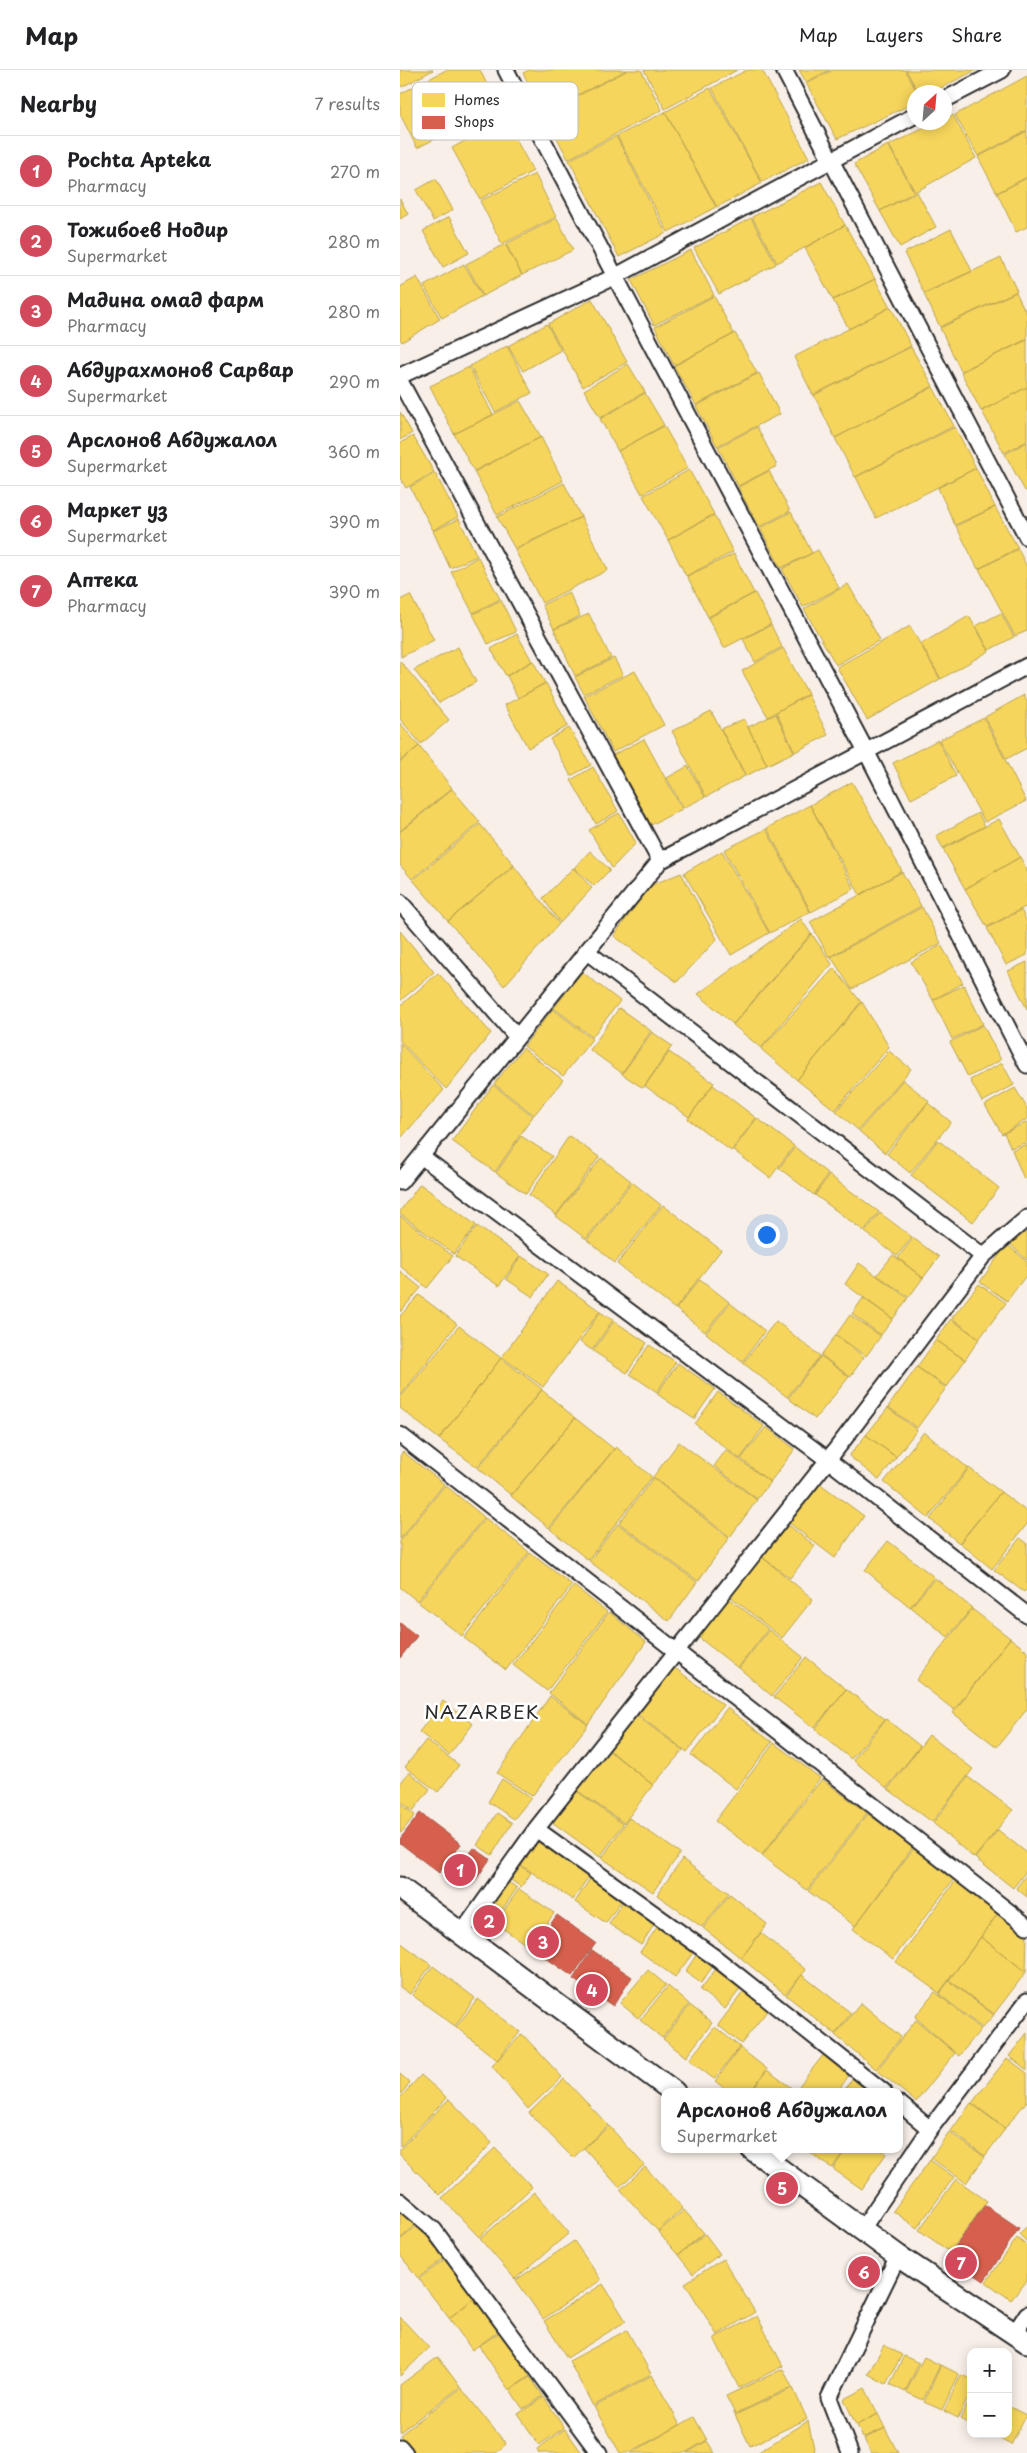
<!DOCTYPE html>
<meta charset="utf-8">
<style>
body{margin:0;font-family:"Playpen Sans",sans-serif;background:#f6f6f6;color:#202124}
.controls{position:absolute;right:15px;bottom:15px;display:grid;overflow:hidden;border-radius:10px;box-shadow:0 2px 12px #0003}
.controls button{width:45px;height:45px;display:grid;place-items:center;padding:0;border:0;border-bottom:1px solid #e0e0e0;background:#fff;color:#202124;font:25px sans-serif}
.compass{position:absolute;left:507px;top:15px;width:45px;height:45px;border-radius:50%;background:#fff;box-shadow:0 2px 12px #0003;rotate:26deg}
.you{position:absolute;left:366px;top:1164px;width:18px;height:18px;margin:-12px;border:4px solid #fff;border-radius:50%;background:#1a73e8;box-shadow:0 0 0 8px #1a73e833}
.badge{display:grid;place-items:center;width:32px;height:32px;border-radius:50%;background:#d1495b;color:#fff;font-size:16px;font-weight:700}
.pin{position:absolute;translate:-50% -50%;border:2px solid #fff;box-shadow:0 1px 5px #0006}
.popup{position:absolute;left:261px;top:2018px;width:242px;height:65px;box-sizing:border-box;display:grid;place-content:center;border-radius:10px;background:#fff;filter:drop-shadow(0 1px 4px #0005);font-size:16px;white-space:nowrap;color:#757577}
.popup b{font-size:19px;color:#202124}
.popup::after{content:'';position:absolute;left:50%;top:100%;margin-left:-10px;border:10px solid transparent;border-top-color:#fff}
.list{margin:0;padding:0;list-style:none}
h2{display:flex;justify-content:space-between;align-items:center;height:65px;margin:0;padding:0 20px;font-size:21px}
h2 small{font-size:16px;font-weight:400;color:#757577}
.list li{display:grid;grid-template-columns:32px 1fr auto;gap:15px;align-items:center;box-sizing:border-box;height:70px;padding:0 20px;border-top:1px solid #e0e0e0}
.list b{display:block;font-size:19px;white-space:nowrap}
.list p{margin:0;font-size:16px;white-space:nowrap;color:#757577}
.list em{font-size:16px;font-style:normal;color:#757577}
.map{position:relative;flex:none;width:627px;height:2383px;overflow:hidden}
header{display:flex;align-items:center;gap:30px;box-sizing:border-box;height:70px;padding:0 25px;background:#fff;border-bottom:1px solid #e0e0e0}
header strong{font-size:24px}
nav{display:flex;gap:28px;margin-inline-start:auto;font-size:18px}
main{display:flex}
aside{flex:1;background:#fff}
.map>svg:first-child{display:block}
.homes{fill:#f6d55c;stroke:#b9a24d}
.shops{fill:#d6604d;stroke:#a35043}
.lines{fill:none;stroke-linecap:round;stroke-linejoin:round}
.street-casing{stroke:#2b2b2b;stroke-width:19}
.secondary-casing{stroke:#2b2b2b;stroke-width:25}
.street{stroke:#fff;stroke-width:15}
.secondary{stroke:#fff;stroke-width:21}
.labels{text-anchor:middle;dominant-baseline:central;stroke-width:5;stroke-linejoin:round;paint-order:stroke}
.quarter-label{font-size:19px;letter-spacing:1px;fill:#2b2b2b;stroke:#fff}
.key{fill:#fff;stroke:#bfbfbf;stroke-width:1}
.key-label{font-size:14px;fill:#2b2b2b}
</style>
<header>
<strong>Map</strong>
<nav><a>Map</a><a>Layers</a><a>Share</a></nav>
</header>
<main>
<aside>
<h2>Nearby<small>7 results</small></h2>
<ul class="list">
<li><span class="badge">1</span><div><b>Pochta Apteka</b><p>Pharmacy</p></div><em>270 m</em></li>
<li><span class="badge">2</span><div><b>Тожибоев Нодир</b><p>Supermarket</p></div><em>280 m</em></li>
<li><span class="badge">3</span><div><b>Мадина омад фарм</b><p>Pharmacy</p></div><em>280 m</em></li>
<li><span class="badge">4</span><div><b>Абдурахмонов Сарвар</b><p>Supermarket</p></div><em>290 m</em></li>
<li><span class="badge">5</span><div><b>Арслонов Абдужалол</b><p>Supermarket</p></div><em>360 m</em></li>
<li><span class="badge">6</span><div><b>Маркет уз</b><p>Supermarket</p></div><em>390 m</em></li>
<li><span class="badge">7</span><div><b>Аптека</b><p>Pharmacy</p></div><em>390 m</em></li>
</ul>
</aside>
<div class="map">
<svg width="627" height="2383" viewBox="0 0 627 2383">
<rect width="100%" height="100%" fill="#f8efe8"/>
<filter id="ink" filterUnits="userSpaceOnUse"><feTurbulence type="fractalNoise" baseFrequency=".02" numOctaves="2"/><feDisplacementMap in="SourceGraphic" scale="10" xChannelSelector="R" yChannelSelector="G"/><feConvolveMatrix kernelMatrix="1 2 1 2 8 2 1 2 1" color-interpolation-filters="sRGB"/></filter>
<g filter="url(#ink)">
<path class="homes" d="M0,0H33L2,17L0,13Z
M46,0H80L98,37L17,78L0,44V24Z
M129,0H227L144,42L123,3Z
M228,0H241L262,40L168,89L144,43Z
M244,0H337L265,39Z
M347,0H362L409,88L362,112L312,18Z
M399,0H430L406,12Z
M433,0H505L517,22H514V33L437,69L406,13Z
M506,0H576L533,22H518Z
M627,6V60L578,86L555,45Z
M310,18L362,113L317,137L265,42Z
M265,42L316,137L268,162L217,66Z
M553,45L576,88L515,122L489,75L537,52H544V49Z
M105,49L133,101L80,129L52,78Z
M627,61V107L597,123L578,87Z
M216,66L266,163L219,187L169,90Z
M488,75L514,122L480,141L454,94Z
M135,104L156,147L102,174L80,131Z
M627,108V157L616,162L597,123Z
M36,109L53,140L33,151L16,120Z
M421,112L445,155L377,193L352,147Z
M517,122L536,157L500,177L480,141Z
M0,129L8,144L0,149Z
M49,147L69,183L43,197L23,161Z
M157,148L173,180L122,205L106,174Z
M351,148L376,194L319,224L294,178Z
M445,155L475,209L433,230L405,178Z
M551,159L572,201L524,223L504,183Z
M105,174L122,205L83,226L66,194Z
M291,180L314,225L254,255L231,210Z
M601,188L617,221L540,257L524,224Z
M64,194L82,226L42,248L24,216Z
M17,207L40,249L2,272L0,269V217Z
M475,209L490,237L449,259L433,230Z
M616,222L627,245V270L561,301L540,258Z
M314,226L334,264L274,295L255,257Z
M192,229L227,292L183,317L148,254Z
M491,237L511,276L413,325L394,287Z
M147,254L161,280L123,301L108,276Z
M335,263L357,303L296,335L274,296Z
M627,269V317L581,341L561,302Z
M107,276L132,323L95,342L70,296Z
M511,277L533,316L435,368L414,325Z
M228,294L245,322L200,348L184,320Z
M69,297L93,345L54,364L30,316Z
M359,303L380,344L317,376L296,336Z
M533,317L554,356L455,407L435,368Z
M627,317V371L604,383L582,341Z
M245,323L264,355L218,381L200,349Z
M120,331L141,367L74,401L54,364Z
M0,342L12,363L0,370Z
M264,356L288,398L242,424L218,381Z
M357,357L377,396L338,416L318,377Z
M555,357L576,398L476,448L456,407Z
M13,366L34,402L6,418L0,408V373Z
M141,367L163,411L97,445L74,402Z
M627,372V420L625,421L605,384Z
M576,398L595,437L555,455L538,418Z
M289,400L314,444L268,470L243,426Z
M369,401L390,441L359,457L338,417Z
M35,403L58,447L33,460L10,417Z
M164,413L181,447L115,479L97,447Z
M595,437L618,478L578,499L556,456Z
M391,442L412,483L381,498L360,458Z
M314,445L333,482L286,506L268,470Z
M181,447L208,500L142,533L115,480Z
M59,449L77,486L50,498L33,461Z
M618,479L627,497V561L615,566L579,499Z
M418,480L439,518L403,537L382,499Z
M334,484L354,523L308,547L287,506Z
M78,487L100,529L73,543L51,502Z
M448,514L480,570L436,595L404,539Z
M169,522L180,546L154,559L142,535Z
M355,523L371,554L324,578L308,548Z
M10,525L34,570L1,587L0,530Z
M101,530L116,562L88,574L73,544Z
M601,543L614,567L589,580L576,556Z
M189,544L211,588L175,606L154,559Z
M569,546L589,581L541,609L521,574Z
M371,555L382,577L355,592L343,569Z
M510,556L540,609L467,650L437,597Z
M117,564L132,591L106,606L91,579Z
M58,577L76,612L39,633L14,600Z
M383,578L408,624L368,647L342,601Z
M214,588L223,605L184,624L175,607Z
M0,591L49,650L21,674L0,649Z
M133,591L145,613L118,628L107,606Z
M235,601L264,655L213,682L184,626Z
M146,613L168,656L128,678L105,635Z
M408,625L428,665L395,682L376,642Z
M624,625L627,632V678L606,689L585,647Z
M311,641L345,706L306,727L272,661Z
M376,644L394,682L367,695L348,657Z
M584,648L626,731L585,752L539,670Z
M344,649L367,695L346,706L321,659Z
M0,653L19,676L0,691Z
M169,658L191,695L171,706L150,669Z
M244,669L282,739L251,755L213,685Z
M538,670L556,706L511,729L493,693Z
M19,676L52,718L0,761V692Z
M288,696L305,727L283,738L267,708Z
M193,697L218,741L196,754L171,710Z
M452,712L502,801L460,825L410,735Z
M52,719L80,752L12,809L0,795V762Z
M410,735L454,819L411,842L367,758Z
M219,743L236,773L212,798L189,760Z
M578,743L585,756L543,778L536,766Z
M599,749L620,787L565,819L543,779Z
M80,754L114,795L48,851L13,810Z
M366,759L410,842L370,863L324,780Z
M190,781L210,800L194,816L174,798Z
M322,781L369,863L331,885L284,803Z
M620,787L627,800V836L587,857L565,819Z
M114,796L159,854L104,916L48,851Z
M173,798L192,818L160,853L143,828Z
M502,802L521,836L429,887L410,852Z
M281,803L317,869L277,912L214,866L249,816Z
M522,837L541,873L452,919L431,887Z
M621,840L627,852V885L606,895L587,858Z
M401,849L411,864L333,954L298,924Z
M0,861L34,902L0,931Z
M412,864L432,894L361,978L333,955Z
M541,875L563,913L533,930L511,892Z
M627,892V939L608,901Z
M434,898L461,932L397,1010L361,979Z
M182,902L220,931L192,967L154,938Z
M38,903L91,963L46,1019L0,971V936Z
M564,915L583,954L552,969L533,930Z
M462,932L489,977L435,1040L397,1010Z
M219,938L251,961L222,1003L190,980Z
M153,939L192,969L163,1006L124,976Z
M583,955L601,990L568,1007L550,972Z
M252,962L272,976L243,1018L222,1004Z
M0,973L44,1020L0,1069Z
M123,978L163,1010L134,1045L94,1014Z
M489,981L511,999L458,1060L436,1041Z
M269,982L314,1013L289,1047L245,1016Z
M602,993L614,1015L582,1032L570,1010Z
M503,1010L529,1031L485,1083L459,1061Z
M93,1015L133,1046L95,1102L52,1071Z
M313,1015L356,1048L331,1081L288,1049Z
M615,1018L627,1038V1049L602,1064L585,1035Z
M528,1033L551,1052L510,1103L487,1084Z
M357,1048L394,1076L370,1108L333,1080Z
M627,1052V1072L611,1078L604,1063Z
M121,1066L152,1086L126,1124L96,1103Z
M169,1066L199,1087L156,1145L129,1125Z
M538,1070L599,1118L573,1152L511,1105Z
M627,1074V1107L624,1109L612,1080Z
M395,1077L428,1104L414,1125L379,1098Z
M201,1088L231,1111L186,1169L156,1146Z
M429,1105L479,1142L464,1161L415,1125Z
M232,1112L261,1135L215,1193L187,1170Z
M20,1114L76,1155L54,1184L0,1144V1141Z
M263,1135L321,1180L275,1239L217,1194Z
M480,1143L512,1167L497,1186L465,1162Z
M0,1146L53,1186L27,1218L0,1196Z
M77,1156L120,1186L99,1216L55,1186Z
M627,1162V1190L609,1173Z
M513,1168L539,1187L523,1208L498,1188Z
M607,1174L627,1192V1204L607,1231L580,1212Z
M493,1185L523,1208L509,1227L477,1205Z
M121,1186L148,1204L133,1227L106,1209Z
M459,1193L508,1228L493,1249L445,1214Z
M0,1201L21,1218L0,1242Z
M300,1209L329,1232L305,1262L276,1239Z
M157,1211L200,1241L143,1317L102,1287Z
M579,1214L606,1233L579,1269L552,1248Z
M19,1225L57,1254L0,1326V1246Z
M463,1228L493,1249L481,1265L452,1244Z
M330,1233L365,1261L342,1292L306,1263Z
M200,1242L213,1250L192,1280L180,1272Z
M450,1245L481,1266L466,1286L436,1265Z
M551,1249L579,1269L565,1290L536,1270Z
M214,1251L247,1273L227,1303L193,1281Z
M376,1251L420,1286L387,1327L343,1293Z
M59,1256L101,1288L39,1369L0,1338V1328Z
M436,1265L464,1287L450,1307L421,1285Z
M536,1270L565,1290L547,1317L517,1297Z
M249,1275L276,1292L257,1322L230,1304Z
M421,1286L449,1307L415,1349L388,1328Z
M101,1288L142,1319L77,1397L39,1369Z
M278,1293L315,1319L294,1349L257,1324Z
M517,1297L546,1318L517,1358L488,1337Z
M142,1320L175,1348L111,1425L78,1398Z
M318,1322L364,1356L340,1389L295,1354Z
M488,1338L517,1360L496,1387L466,1365Z
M175,1348L214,1379L149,1458L111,1426Z
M366,1357L395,1379L370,1412L341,1389Z
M524,1362L568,1398L528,1448L484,1412Z
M466,1365L496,1387L479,1410L449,1386Z
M279,1372L357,1430L330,1467L253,1407Z
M216,1377L252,1407L188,1490L150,1459Z
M326,1380L370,1412L357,1429L314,1396Z
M3,1382L44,1414L0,1469V1386Z
M569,1398L601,1422L559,1473L530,1449Z
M253,1408L329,1468L298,1511L219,1453Z
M419,1413L464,1446L435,1488L389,1453Z
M45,1415L84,1447L17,1531L0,1517V1471Z
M601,1422L627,1442V1454L592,1499L560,1473Z
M85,1448L129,1482L62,1566L18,1532Z
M218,1454L297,1512L269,1551L189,1491Z
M387,1454L415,1476L390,1508L362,1487Z
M620,1468L627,1473V1519L624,1522L594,1500Z
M488,1471L534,1507L510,1537L465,1500Z
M130,1483L172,1515L106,1600L64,1568Z
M362,1487L413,1529L382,1568L330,1526Z
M535,1508L572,1538L548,1567L511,1537Z
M174,1516L207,1542L147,1621L113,1595Z
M329,1528L368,1559L338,1598L298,1567Z
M572,1539L610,1568L554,1640L516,1610Z
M209,1542L246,1572L188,1654L149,1623Z
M369,1560L403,1587L372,1626L339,1598Z
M610,1568L627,1581V1639L597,1677L553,1643Z
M406,1587L446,1619L414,1658L374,1627Z
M275,1598L323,1635L287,1682L238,1645Z
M446,1619L485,1649L451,1689L415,1659Z
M150,1626L188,1655L132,1726L97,1703Z
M43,1631L73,1654L49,1685L19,1662Z
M327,1638L372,1672L336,1719L291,1685Z
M237,1646L283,1680L253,1715L208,1679Z
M486,1649L520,1676L487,1718L453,1690Z
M529,1665L573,1699L532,1752L488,1719Z
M26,1670L59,1695L38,1722L5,1697Z
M374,1673L420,1708L362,1785L315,1751Z
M208,1680L253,1715L224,1753L175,1719Z
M9,1702L30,1719L13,1741L0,1731V1714Z
M568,1707L613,1740L574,1788L533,1753Z
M102,1709L131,1728L114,1749L88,1732Z
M422,1709L467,1743L407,1820L362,1786Z
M175,1720L223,1754L200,1787L152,1752Z
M0,1734L15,1745L0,1764Z
M97,1743L112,1753L92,1785L77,1775Z
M468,1744L513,1777L455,1856L408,1821Z
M229,1748L280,1783L253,1822L202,1788Z
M598,1760L627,1783V1800L613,1818L575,1788Z
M132,1768L189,1806L173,1830L115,1791Z
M514,1778L554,1809L493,1889L453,1859Z
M282,1789L329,1823L302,1857L257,1825Z
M115,1792L131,1803L121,1817L105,1806Z
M627,1804V1827L616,1818Z
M191,1807L223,1828L206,1853L175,1832Z
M103,1808L117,1818L93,1853L79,1843Z
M556,1810L599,1842L539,1923L496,1892Z
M119,1819L154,1843L131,1878L95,1853Z
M330,1824L367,1854L341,1888L303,1858Z
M224,1829L257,1850L241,1875L209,1854Z
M599,1842L627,1863L626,1902L581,1867Z
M260,1853L296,1879L275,1907L240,1882Z
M361,1863L406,1900L385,1924L341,1888Z
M581,1867L626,1902L594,1944L549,1910Z
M0,1872L31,1895L10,1924L0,1917Z
M299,1881L315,1893L301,1913L285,1902Z
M319,1895L344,1914L325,1939L300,1920Z
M33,1896L75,1928L55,1956L12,1925Z
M248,1900L266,1915L238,1948L220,1933Z
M402,1905L451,1943L435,1964L386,1925Z
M549,1911L594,1945L582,1958L539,1924Z
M268,1916L289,1934L262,1968L240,1950Z
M347,1917L371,1936L341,1974L318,1955Z
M535,1922L581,1959L559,1986L515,1947Z
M78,1929L120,1962L97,1990L56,1957Z
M461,1933L501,1967L476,1999L435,1965Z
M290,1935L312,1953L286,1987L263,1969Z
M516,1950L555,1983L516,2032L477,2000Z
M315,1957L340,1977L314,2009L289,1990Z
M627,1963V2000L609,1986Z
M122,1964L162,2007L128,2039L92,1996Z
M340,1978L367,1999L350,2022H329L315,2011Z
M424,1984L450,2004L437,2022H406L399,2016Z
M607,1988L627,2003V2031L605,2058L572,2033Z
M367,2000L397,2022H351Z
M0,2004L10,2013L0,2025Z
M21,2005L47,2028L0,2077V2028Z
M454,2007L473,2022H442Z
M164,2009L208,2055L173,2088L129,2043Z
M49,2029L92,2073L40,2125L0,2085V2079Z
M571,2033L605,2059L585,2086L551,2061Z
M209,2056L244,2095L219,2117L184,2078Z
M549,2062L585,2087L566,2113L531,2088Z
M95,2078L132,2117L79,2167L42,2128Z
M405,2079H446L432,2098Z
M446,2079H479L486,2084L462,2119L433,2099Z
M530,2090L554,2107L517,2158L493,2141Z
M245,2097L283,2138L258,2161L220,2120Z
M556,2109L587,2131L550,2182L519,2160Z
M134,2122L169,2163L115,2209L80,2169Z
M0,2135L17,2154L0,2169Z
M284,2140L304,2163L278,2185L258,2162Z
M18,2155L44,2188L18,2208L0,2185V2170Z
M627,2156V2172L619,2164Z
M305,2164L320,2184L293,2204L278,2185Z
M617,2168L627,2176V2211L611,2230L586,2212Z
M174,2171L201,2210L143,2249L116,2210Z
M45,2189L75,2228L49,2248L19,2209Z
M323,2189L355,2242L317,2265L285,2213Z
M203,2214L226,2251L167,2288L144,2251Z
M75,2228L99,2261L72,2280L49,2248Z
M357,2246L383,2296L339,2318L314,2268Z
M0,2247L29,2278L0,2306Z
M227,2260L251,2304L193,2336L169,2291Z
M100,2262L130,2306L109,2320L79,2276Z
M484,2275L502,2285L486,2314L468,2304Z
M504,2286L519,2293L505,2322L490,2314Z
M38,2287L60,2317L0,2362V2315Z
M524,2287L540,2295L523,2330L506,2322Z
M541,2295L559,2304L542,2340L524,2332Z
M383,2299L392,2317L335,2344L326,2326Z
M252,2305L280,2355L228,2383H220L194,2337Z
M561,2305L571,2309V2322L558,2348L544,2341Z
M130,2307L143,2326L123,2339L110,2320Z
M61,2318L106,2374L96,2383H13L0,2365Z
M393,2318L407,2349L350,2376L335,2345Z
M465,2318L478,2344L456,2355L444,2329Z
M144,2327L164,2358L139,2375L118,2344Z
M571,2327V2355L560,2349Z
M610,2337L626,2345L611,2375L596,2367L597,2364H608Z
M478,2344L485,2358L463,2368L457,2355Z
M294,2347L307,2370L285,2383H231Z
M408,2351L415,2383H357Z
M485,2358L498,2383H471L464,2369Z
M165,2359L182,2383H139L137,2379Z
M307,2371L315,2383H287Z"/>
<path class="shops" d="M0,1553L17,1566L0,1588Z
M20,1743L61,1774L39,1803L0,1773V1769Z
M74,1778L90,1789L73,1814L56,1802Z
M157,1845L196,1873L172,1906L133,1879Z
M192,1880L232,1907L213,1936L173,1909Z
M585,2135L619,2158L584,2211L548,2187Z"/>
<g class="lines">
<defs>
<path id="street" d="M106,0L467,683L627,995
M384,0L627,467
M544,30L602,0
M0,306L216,206L514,46
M0,311L260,791
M0,832L116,966
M186,881L583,1186
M21,1086L428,1390L627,1545
M0,1112L260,791L627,596
M0,1365L627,1856
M136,1759L317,1889L484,2022
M61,1864L136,1759L428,1390L583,1186L627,1148
M500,2034L530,2059
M0,2131L34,2160L199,2383
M462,2159L530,2059L627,1931
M614,2264L627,2244
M0,2377L5,2383
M450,2383L429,2328L498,2186"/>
<path id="secondary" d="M0,1818L274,2022
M352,2079L498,2186L627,2272"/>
</defs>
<use href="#street" class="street-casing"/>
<use href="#secondary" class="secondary-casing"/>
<use href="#street" class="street"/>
<use href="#secondary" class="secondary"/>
</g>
</g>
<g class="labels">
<g class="quarter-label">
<text x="82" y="1641">NAZARBEK</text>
</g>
</g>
<rect x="12" y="12" width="166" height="58" rx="8" class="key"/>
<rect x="22" y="23" width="23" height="14" fill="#f6d55c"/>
<rect x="22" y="46" width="23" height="13" fill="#d6604d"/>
<g class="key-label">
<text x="54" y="35">Homes</text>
<text x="54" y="57">Shops</text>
</g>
</svg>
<div class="controls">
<button>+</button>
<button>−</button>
</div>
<svg class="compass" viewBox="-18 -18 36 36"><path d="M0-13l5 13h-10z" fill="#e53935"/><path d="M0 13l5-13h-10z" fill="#757577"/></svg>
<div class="you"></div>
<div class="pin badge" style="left:60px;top:1800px">1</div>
<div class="pin badge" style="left:89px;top:1851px">2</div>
<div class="pin badge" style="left:143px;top:1872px">3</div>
<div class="pin badge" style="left:192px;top:1920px">4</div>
<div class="pin badge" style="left:382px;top:2118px">5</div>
<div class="popup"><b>Арслонов Абдужалол</b>Supermarket</div>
<div class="pin badge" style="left:464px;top:2202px">6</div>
<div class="pin badge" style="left:561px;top:2193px">7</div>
</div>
</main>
